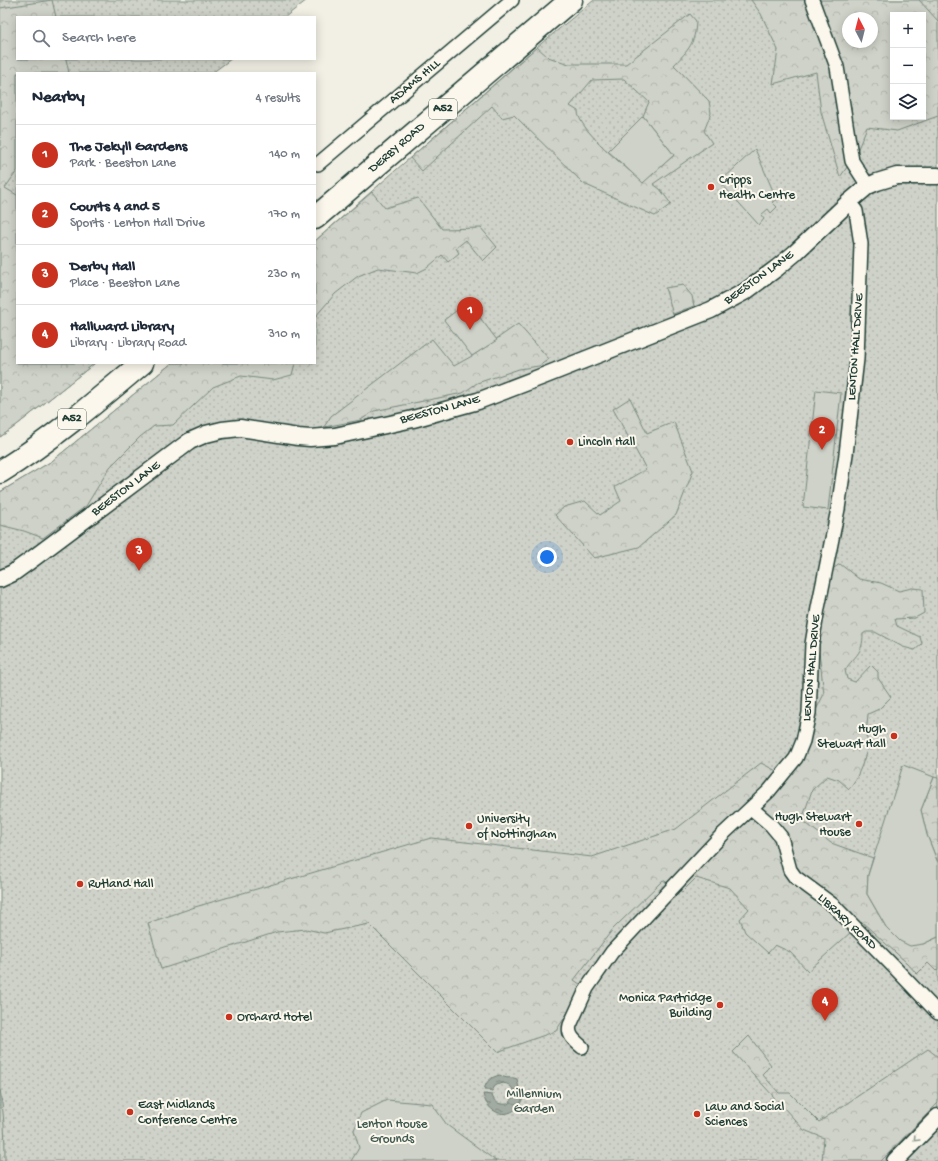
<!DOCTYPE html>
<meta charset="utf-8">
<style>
body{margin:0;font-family:"Gochi Hand",sans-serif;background:#f6f6f7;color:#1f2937}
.controls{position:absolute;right:12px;top:12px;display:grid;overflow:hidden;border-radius:0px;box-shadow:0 2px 10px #0003}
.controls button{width:36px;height:36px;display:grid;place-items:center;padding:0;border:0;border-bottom:1px solid #e0e1e3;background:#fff;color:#1f2937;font:20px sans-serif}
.compass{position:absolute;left:842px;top:12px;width:36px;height:36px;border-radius:50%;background:#fff;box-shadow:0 2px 10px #0003;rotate:353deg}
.you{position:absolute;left:547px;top:557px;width:14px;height:14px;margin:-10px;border:3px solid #fff;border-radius:50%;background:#1a73e8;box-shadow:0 0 0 6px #1a73e833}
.badge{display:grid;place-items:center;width:26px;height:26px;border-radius:50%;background:#c8321e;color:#fff;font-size:13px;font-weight:700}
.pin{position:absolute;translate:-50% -33px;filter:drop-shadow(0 1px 2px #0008)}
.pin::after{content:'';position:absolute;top:21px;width:14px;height:12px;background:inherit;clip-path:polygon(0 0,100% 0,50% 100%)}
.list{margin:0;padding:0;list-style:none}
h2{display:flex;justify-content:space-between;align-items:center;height:52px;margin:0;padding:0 16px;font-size:17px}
h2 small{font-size:13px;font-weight:400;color:#747a83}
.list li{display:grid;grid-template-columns:26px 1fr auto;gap:12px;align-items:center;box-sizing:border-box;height:60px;padding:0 16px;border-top:1px solid #e0e1e3}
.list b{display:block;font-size:15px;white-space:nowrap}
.list p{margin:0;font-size:13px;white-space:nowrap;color:#747a83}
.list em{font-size:13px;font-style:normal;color:#747a83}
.icon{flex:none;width:22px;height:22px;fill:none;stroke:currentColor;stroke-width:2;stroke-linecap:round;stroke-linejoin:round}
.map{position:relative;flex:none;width:938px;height:1161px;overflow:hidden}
.search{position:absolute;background:#fff;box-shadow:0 2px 10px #0003;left:16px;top:16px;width:300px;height:44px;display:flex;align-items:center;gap:10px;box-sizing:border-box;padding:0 14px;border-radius:0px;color:#747a83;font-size:15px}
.panel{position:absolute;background:#fff;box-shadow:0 2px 10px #0003;left:16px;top:72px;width:300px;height:292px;border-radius:0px}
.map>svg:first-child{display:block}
.grass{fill:url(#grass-dots);stroke:#77887e;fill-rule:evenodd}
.forest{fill:url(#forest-crowns);stroke:#77887e;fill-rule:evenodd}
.garden{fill:#cfd2c8;stroke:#77887e}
.water{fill:url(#water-ripples);stroke:#6e7f75}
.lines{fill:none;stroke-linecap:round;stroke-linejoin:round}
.minor-casing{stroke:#1f3d34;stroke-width:16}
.tertiary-casing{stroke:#1f3d34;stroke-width:19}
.trunk-casing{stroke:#1f3d34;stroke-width:25}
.minor{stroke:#fbf7ec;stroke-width:13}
.tertiary{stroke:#fbf7ec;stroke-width:16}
.trunk{stroke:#fbf7ec;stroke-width:22}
.oneway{stroke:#8d9a90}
.poi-dot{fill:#c8321e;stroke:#fbf7ec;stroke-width:1.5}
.labels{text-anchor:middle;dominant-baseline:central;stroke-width:4;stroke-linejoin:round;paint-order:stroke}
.shield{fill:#fbf7ec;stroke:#61756b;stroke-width:1}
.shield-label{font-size:12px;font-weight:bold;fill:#1f3d34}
.street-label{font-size:13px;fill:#1f3d34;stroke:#fbf7ec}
.poi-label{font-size:13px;fill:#1f3d34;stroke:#fbf7ec;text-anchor:start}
.park-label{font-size:13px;fill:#425b52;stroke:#fbf7ec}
</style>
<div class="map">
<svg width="938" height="1161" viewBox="0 0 938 1161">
<defs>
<pattern id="grass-dots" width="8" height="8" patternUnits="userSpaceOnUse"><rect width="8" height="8" fill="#cfd2c8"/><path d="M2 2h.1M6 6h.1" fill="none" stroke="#b1b5ac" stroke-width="1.8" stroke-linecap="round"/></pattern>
<pattern id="forest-crowns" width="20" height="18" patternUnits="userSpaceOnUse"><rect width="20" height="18" fill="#cfd2c8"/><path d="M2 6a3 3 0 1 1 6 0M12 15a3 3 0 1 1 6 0" fill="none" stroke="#b1b5ac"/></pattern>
<pattern id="water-ripples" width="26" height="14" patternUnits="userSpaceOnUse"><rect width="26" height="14" fill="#a2aba1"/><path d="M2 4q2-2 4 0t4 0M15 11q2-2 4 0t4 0" fill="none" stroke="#838c84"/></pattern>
</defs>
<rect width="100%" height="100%" fill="#f2f0e5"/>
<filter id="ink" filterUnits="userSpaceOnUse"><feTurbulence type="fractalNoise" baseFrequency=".025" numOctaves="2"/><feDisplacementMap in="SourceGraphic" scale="8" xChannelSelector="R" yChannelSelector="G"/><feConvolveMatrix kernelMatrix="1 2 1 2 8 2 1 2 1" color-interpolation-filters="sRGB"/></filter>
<g filter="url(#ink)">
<path class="grass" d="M0,0H307L285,17H17V59H231L212,73H17V363H95L13,428L0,437Z
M594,0H938V1161H0V492L52,461L172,363H315V241L525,57ZM893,15H923V117H893ZM848,18H872V42H848Z"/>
<path class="forest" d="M52,0L56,17H17V59H66L69,73H17V171L5,188L17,195V363H95L13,428L0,437V8Z
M751,0H919L938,21V116L897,131L867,127L855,156L840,177L821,112L816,72L773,84L778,50L761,14ZM893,15H923V117H893ZM848,18H872V42H848Z
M690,14L696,21C695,44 689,49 674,65L709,101L711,113L704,131L712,143L653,184L660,189L671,204L655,216L584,184L514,115L502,118L492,106L422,171L410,158L537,47L548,57L569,64H626ZM624,79L649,102L643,116L674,155L643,182C629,170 577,129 578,111L570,106L592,80Z
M372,192L385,208L418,198L442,229L481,228L497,247L483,261L466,240L456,248L459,253L448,262L442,255L427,268L417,273L378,268L358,276L335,294L315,317V241Z
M683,285L692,296L694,306L673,314L665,288Z
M518,324L549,359L539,366L519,369L477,383L463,393L374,411L361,420L324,427L331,416L432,339L454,366L472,356Z
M172,363H295L292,375L273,380L241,376L213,387L173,425L154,426L140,437L110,467L86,506L43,538L24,531L0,525V492L52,461Z
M630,398L647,433L674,422L693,471L676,515L639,547L594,558L555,515L564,507L585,501L600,515L621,501L615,487L646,469L613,409Z
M840,564L859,579L881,583L899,591L912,588L923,589L924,613L915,618L895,619L897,626L920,637L922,644L915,650L903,647L875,632H866L863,634C863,654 855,655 845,670L847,679L855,682L871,665L878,672V678L891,697L879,709L868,714L866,736L869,744L862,765L856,779L849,789L839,780L827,776L812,790L802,820L831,843L873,858L868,875L867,894L886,927L923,944L938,937V969L936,971L928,963L917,974L907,963L862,922L808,971L790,952L775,945L768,953L745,932L740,919L749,909L730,888L696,878L682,892L663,880L613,929L574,980L584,987L556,1031L497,1052L369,924L324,933L306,929L277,932L161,969L148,923L195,907L431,838L592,857L676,829L761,763L788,777L812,718L824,694L819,652L820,632L828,572Z
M934,777L938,778V863L927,835L921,810Z
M749,1036L771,1065L762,1074L779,1093H790L819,1122L928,1049L938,1057V1103L881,1161H822L824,1138L804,1130L733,1052Z
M0,1090C4,1113 5,1137 5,1161H0Z"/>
<path class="garden" d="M643,116L674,155L643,183L608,151Z
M755,149L777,200L772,202L777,207L771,213L768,209L761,215L764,219L759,225L720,182Z
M468,302L497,340L472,356L444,320Z
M816,390L841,393L828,510L803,507Z
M903,765L934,777L921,810L927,835L938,863V937L923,944L910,946L900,941L886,927L867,894L868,875Z
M387,1100L432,1104L447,1125L496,1161H351L359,1148L354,1130L361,1113Z"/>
<path class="water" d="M500,1075C507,1080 511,1076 517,1079L519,1088L523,1093L514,1092C511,1083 503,1081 495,1086L492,1091L484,1090C486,1081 491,1077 500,1075Z
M483,1094L492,1095C494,1103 500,1105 508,1104L514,1097H523C516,1121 488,1118 483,1094Z"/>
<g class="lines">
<defs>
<path id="minor" d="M812,0L837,67L852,161L868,186
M318,164L512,0
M751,808L771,825L781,837L790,870L795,877L833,905L895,968L938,1013
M582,1047C575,1041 567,1035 570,1025L587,988L612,952L722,835L769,791L796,758L803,741L809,713L812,644L818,608L838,509L846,454L857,359L861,244L856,211L849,202"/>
<path id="tertiary" d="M0,579L13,573L35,557L190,441L206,434L222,430L240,428L298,437L310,438L335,436L413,419L478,401L546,375L711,310L746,291L777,268L795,253L849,202L868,186L877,182L897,176H938
M895,1161L938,1117"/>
<path id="trunk" d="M315,218L571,0
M0,472C50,441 97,401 142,363"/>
</defs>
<use href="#minor" class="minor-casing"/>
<use href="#tertiary" class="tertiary-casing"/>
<use href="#trunk" class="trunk-casing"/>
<use href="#minor" class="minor"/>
<use href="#tertiary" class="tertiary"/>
<use href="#trunk" class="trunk"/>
</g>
<defs><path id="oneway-chevron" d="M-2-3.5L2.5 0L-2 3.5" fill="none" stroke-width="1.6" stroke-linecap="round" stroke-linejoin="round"/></defs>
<use class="oneway" href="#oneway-chevron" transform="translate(916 1139) rotate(134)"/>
</g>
<g class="poi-dot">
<circle cx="711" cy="187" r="4"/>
<circle cx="570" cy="442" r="4"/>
<circle cx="894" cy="736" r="4"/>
<circle cx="859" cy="824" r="4"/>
<circle cx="469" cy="826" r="4"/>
<circle cx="80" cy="884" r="4"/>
<circle cx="720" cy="1005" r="4"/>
<circle cx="229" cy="1017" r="4"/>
<circle cx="130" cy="1112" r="4"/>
<circle cx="697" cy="1114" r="4"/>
</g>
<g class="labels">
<g class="shield">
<rect x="429" y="99" width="28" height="20" rx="3"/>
<rect x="58" y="409" width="28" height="20" rx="3"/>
</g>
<g class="shield-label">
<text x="443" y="109">A52</text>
<text x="72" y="419">A52</text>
</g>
<g class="street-label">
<text transform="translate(415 82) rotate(-40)">ADAMS HILL</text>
<text transform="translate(397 148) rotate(-41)">DERBY ROAD</text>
<text transform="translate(759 278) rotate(-36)">BEESTON LANE</text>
<text transform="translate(856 347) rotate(-86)">LENTON HALL DRIVE</text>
<text transform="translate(440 410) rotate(-15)">BEESTON LANE</text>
<text transform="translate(126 489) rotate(-37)">BEESTON LANE</text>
<text transform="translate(812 668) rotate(-85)">LENTON HALL DRIVE</text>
<text transform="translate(847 922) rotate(43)">LIBRARY ROAD</text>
</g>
<g class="poi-label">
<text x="719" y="180">Cripps<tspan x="719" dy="15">Health Centre</tspan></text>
<text x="578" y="442">Lincoln Hall</text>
<text x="886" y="729" text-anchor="end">Hugh<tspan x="886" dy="15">Stewart Hall</tspan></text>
<text x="851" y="817" text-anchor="end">Hugh Stewart<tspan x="851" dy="15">House</tspan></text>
<text x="477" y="819">University<tspan x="477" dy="15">of Nottingham</tspan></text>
<text x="88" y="884">Rutland Hall</text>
<text x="712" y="998" text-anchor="end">Monica Partridge<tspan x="712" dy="15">Building</tspan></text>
<text x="237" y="1017">Orchard Hotel</text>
<text x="138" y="1105">East Midlands<tspan x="138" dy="15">Conference Centre</tspan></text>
<text x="705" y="1107">Law and Social<tspan x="705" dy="15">Sciences</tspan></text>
</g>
<g class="park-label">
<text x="534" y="1094">Millennium<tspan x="534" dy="15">Garden</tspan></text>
<text x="392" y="1124">Lenton House<tspan x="392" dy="15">Grounds</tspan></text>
</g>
</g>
</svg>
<div class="controls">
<button>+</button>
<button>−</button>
<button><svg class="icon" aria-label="layers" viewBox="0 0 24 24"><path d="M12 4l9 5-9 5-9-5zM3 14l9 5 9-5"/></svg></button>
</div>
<svg class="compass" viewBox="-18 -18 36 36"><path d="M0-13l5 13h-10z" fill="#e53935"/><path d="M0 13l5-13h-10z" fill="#747a83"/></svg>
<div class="you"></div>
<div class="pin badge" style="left:470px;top:330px">1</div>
<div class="pin badge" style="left:822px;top:450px">2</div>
<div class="pin badge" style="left:139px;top:571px">3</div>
<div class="pin badge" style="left:825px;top:1021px">4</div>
<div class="search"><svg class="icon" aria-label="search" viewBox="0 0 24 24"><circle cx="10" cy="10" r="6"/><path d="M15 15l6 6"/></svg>Search here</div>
<section class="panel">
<h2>Nearby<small>4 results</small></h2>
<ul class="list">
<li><span class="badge">1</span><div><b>The Jekyll Gardens</b><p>Park · Beeston Lane</p></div><em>140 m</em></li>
<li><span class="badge">2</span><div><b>Courts 4 and 5</b><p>Sports · Lenton Hall Drive</p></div><em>170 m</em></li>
<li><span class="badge">3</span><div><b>Derby Hall</b><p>Place · Beeston Lane</p></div><em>230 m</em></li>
<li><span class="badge">4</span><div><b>Hallward Library</b><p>Library · Library Road</p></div><em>310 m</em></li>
</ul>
</section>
</div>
